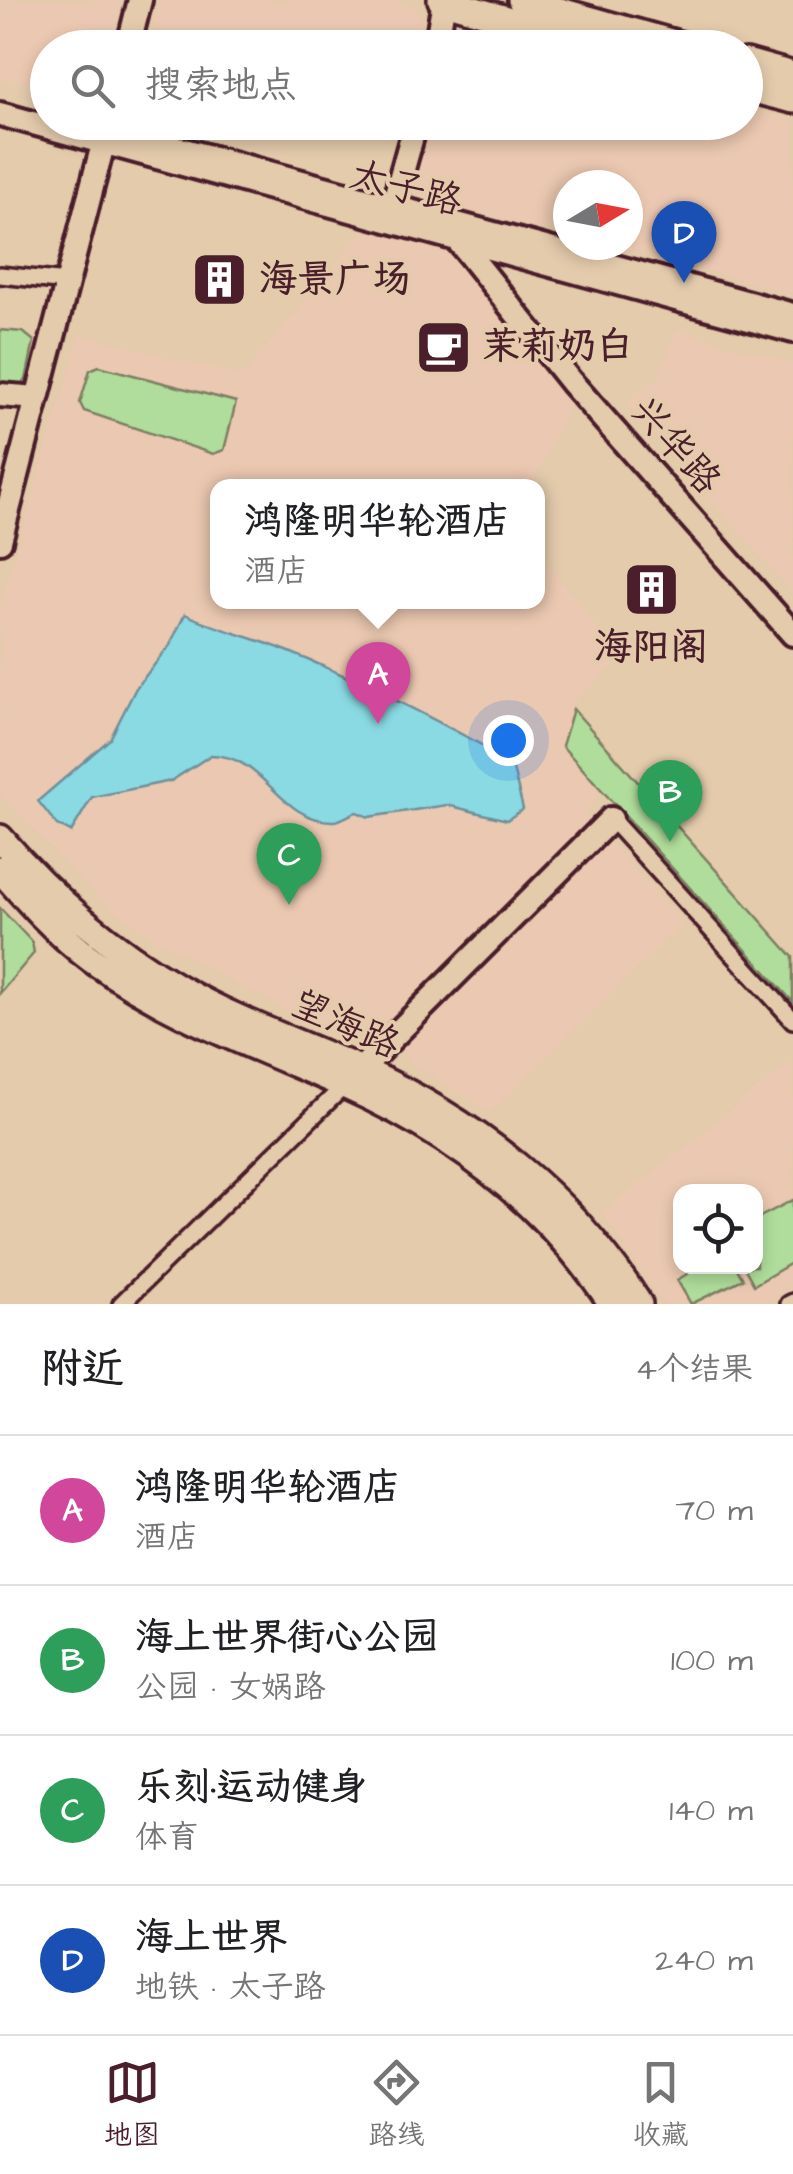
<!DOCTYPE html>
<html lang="zh">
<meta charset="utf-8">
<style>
body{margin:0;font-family:"Architects Daughter","LXGW WenKai TC",sans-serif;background:#f2f2f2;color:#202124}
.controls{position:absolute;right:30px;bottom:30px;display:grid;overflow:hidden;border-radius:20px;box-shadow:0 5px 15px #0003}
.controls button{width:90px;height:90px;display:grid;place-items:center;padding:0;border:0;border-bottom:2px solid #e0e0e0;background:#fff;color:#202124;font:50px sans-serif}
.compass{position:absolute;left:553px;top:170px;width:90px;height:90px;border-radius:50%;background:#fff;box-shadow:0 5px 15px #0003;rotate:80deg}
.you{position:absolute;left:508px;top:740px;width:35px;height:35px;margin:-25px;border:8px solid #fff;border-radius:50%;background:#1a73e8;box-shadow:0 0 0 15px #1a73e833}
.badge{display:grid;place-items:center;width:65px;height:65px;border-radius:50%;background:#4a1f2b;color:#fff;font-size:32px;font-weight:700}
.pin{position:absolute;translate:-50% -82px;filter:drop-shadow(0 2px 5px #0008)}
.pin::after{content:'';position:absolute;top:52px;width:35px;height:30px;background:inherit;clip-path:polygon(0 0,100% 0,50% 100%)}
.popup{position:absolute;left:210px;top:479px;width:335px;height:130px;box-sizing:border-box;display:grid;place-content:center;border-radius:20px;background:#fff;filter:drop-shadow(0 2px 8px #0005);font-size:32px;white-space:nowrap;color:#757577}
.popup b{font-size:38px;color:#202124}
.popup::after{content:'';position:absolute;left:50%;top:100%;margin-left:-20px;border:20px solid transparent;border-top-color:#fff}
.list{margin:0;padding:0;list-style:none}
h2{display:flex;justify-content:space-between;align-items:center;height:130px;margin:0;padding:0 40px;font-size:42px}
h2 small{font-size:32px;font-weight:400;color:#757577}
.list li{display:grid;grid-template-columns:65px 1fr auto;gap:30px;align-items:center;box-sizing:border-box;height:150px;padding:0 40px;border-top:2px solid #e0e0e0}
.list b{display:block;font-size:38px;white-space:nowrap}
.list p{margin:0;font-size:32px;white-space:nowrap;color:#757577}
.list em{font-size:32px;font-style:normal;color:#757577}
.icon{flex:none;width:55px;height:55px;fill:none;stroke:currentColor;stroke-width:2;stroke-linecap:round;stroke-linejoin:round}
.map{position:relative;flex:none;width:793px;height:1304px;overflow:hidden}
.search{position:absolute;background:#fff;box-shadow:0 5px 15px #0003;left:30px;right:30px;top:30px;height:110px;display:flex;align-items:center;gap:25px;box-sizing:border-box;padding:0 35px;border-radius:55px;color:#757577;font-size:38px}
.sheet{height:730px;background:#fff}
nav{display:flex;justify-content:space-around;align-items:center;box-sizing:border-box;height:140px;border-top:2px solid #e0e0e0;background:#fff;font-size:28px;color:#757577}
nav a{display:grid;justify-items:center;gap:5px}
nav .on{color:#4a1f2b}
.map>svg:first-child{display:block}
.built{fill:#ebc8b1;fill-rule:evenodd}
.green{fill:#b0dd9b;stroke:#7d7e63;stroke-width:2.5}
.water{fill:#8adae3;stroke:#708f99;stroke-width:2.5}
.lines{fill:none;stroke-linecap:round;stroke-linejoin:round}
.street-casing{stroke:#4a1f2b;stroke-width:22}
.secondary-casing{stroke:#4a1f2b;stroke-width:30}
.primary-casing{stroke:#4a1f2b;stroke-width:32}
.street{stroke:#e4cbac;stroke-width:15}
.secondary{stroke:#e4cbac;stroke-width:22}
.primary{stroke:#e4cbac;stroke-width:25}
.labels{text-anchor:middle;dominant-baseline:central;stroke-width:8;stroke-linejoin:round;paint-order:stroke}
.street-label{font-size:38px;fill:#4a1f2b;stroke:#e4cbac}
.poi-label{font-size:38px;font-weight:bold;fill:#4a1f2b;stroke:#e4cbac;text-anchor:start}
</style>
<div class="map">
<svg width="793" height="1304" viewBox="0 0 793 1304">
<rect width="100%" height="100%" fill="#e4cbac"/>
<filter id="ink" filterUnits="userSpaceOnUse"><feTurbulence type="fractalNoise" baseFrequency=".01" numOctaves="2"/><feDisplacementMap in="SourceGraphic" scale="20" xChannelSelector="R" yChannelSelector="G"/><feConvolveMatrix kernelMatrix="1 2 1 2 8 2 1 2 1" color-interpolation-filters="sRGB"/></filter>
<g filter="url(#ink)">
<path class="built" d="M0,0H122L111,47L48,48L47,89L0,77Z
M161,0H389L417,8L424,35L421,48L152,47L148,46Z
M746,107L793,120V294L614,245H628V185H568V215L552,211L546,231L418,196L412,185L428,123L746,122Z
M370,223L455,249L472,266L571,405L532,486L218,487V602H538V552L622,658L575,701L562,746L602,791L585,815L683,923L491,1113L411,1064L400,1046L379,1035L341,1032L293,1014L155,940L95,895L0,795V605L80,334L242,376Z
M677,330L793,363V594L628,405L658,377Z
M793,1060V1287L765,1304H664L602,1213ZM680,1192H756V1266H680Z"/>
<path class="green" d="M0,330L23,332L34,341L26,380L17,386L0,384Z
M99,366L236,402L224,450L213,454L84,411L80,403L90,370Z
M573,709L793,957V1002L562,746Z
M0,908L32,942L34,953L0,993Z
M793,1200V1262L754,1285L744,1267L756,1266V1219Z
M701,1266L736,1267L743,1279L691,1304L677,1280Z"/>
<path class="water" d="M185,614C218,630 253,637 287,651C364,682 438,721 511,761L523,809L507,820L447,805L369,817L357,812C349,814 343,820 335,821C279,823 266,755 211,755L171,781L92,797L71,832L57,825L38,801L110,739L136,688L170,645Z"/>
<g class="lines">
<defs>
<path id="street" d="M0,275L67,282
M611,819L793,1020
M121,1304L345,1085
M789,1304L793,1302"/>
<path id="secondary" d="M128,48L140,0
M436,48L444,0
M0,114L793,331
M114,131L793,315
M393,205L416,122
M459,242L571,382L793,634
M0,395L37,398
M0,541L107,129
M351,1079L611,819"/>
<path id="primary" d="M441,0L606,48
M521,0L692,48
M746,62L793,75
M746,88L793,100
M0,838C52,898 110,948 179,988C236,1021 298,1042 359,1069C473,1120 572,1197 639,1304
M0,869C28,901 58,935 92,960C170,1016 258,1047 344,1085C452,1133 547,1204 612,1304"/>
</defs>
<use href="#street" class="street-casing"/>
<use href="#secondary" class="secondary-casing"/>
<use href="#primary" class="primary-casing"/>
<use href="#street" class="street"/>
<use href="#secondary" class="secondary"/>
<use href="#primary" class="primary"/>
</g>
</g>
<defs>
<symbol id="building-square" viewBox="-11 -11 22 22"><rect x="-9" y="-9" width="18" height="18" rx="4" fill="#4a1f2b" stroke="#e4cbac"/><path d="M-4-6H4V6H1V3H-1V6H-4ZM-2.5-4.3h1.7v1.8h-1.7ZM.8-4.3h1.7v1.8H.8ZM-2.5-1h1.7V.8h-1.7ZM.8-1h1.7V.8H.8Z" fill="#fff"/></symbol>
<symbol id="cafe-square" viewBox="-11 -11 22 22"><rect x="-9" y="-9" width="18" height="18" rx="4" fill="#4a1f2b" stroke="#e4cbac"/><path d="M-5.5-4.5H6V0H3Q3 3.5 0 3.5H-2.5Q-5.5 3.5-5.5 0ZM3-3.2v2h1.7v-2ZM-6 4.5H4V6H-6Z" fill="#fff"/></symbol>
</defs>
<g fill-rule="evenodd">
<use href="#building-square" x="188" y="248" width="63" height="63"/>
<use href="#cafe-square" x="412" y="316" width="63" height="63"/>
<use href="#building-square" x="620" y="558" width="63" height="63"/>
</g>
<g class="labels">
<g class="street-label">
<text transform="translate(406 189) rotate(15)">太子路</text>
<text transform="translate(675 446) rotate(49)">兴华路</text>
<text transform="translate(345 1025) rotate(24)">望海路</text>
</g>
<g class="poi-label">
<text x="259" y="280">海景广场</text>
<text x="482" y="347">茉莉奶白</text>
<text x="651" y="648" text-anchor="middle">海阳阁</text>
</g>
</g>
</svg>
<div class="controls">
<button><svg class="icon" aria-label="locate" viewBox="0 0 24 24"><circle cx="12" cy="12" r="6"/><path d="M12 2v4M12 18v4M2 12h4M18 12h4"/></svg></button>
</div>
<svg class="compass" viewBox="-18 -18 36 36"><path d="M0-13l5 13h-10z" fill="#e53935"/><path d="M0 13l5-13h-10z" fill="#757577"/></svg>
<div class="you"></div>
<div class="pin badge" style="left:378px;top:724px;background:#d1479c">A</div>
<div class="popup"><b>鸿隆明华轮酒店</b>酒店</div>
<div class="pin badge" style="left:670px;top:842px;background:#2e9e5b">B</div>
<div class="pin badge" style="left:289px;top:905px;background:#2e9e5b">C</div>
<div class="pin badge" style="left:684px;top:283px;background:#1a4fb4">D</div>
<div class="search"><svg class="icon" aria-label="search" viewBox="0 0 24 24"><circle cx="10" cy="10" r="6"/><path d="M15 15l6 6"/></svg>搜索地点</div>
</div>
<section class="sheet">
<h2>附近<small>4个结果</small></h2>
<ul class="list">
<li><span class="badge" style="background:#d1479c">A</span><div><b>鸿隆明华轮酒店</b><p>酒店</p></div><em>70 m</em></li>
<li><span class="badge" style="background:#2e9e5b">B</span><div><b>海上世界街心公园</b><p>公园 · 女娲路</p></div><em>100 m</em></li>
<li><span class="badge" style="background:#2e9e5b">C</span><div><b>乐刻·运动健身</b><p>体育</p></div><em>140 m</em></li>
<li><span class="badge" style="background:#1a4fb4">D</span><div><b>海上世界</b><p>地铁 · 太子路</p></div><em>240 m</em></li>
</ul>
</section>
<nav>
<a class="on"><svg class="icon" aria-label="map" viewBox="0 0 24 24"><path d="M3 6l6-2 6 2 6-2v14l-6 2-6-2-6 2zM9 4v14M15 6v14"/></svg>地图</a>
<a><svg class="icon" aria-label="directions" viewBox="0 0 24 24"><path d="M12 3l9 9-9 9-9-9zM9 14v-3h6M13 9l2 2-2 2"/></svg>路线</a>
<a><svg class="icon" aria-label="saved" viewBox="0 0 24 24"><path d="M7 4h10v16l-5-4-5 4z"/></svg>收藏</a>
</nav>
